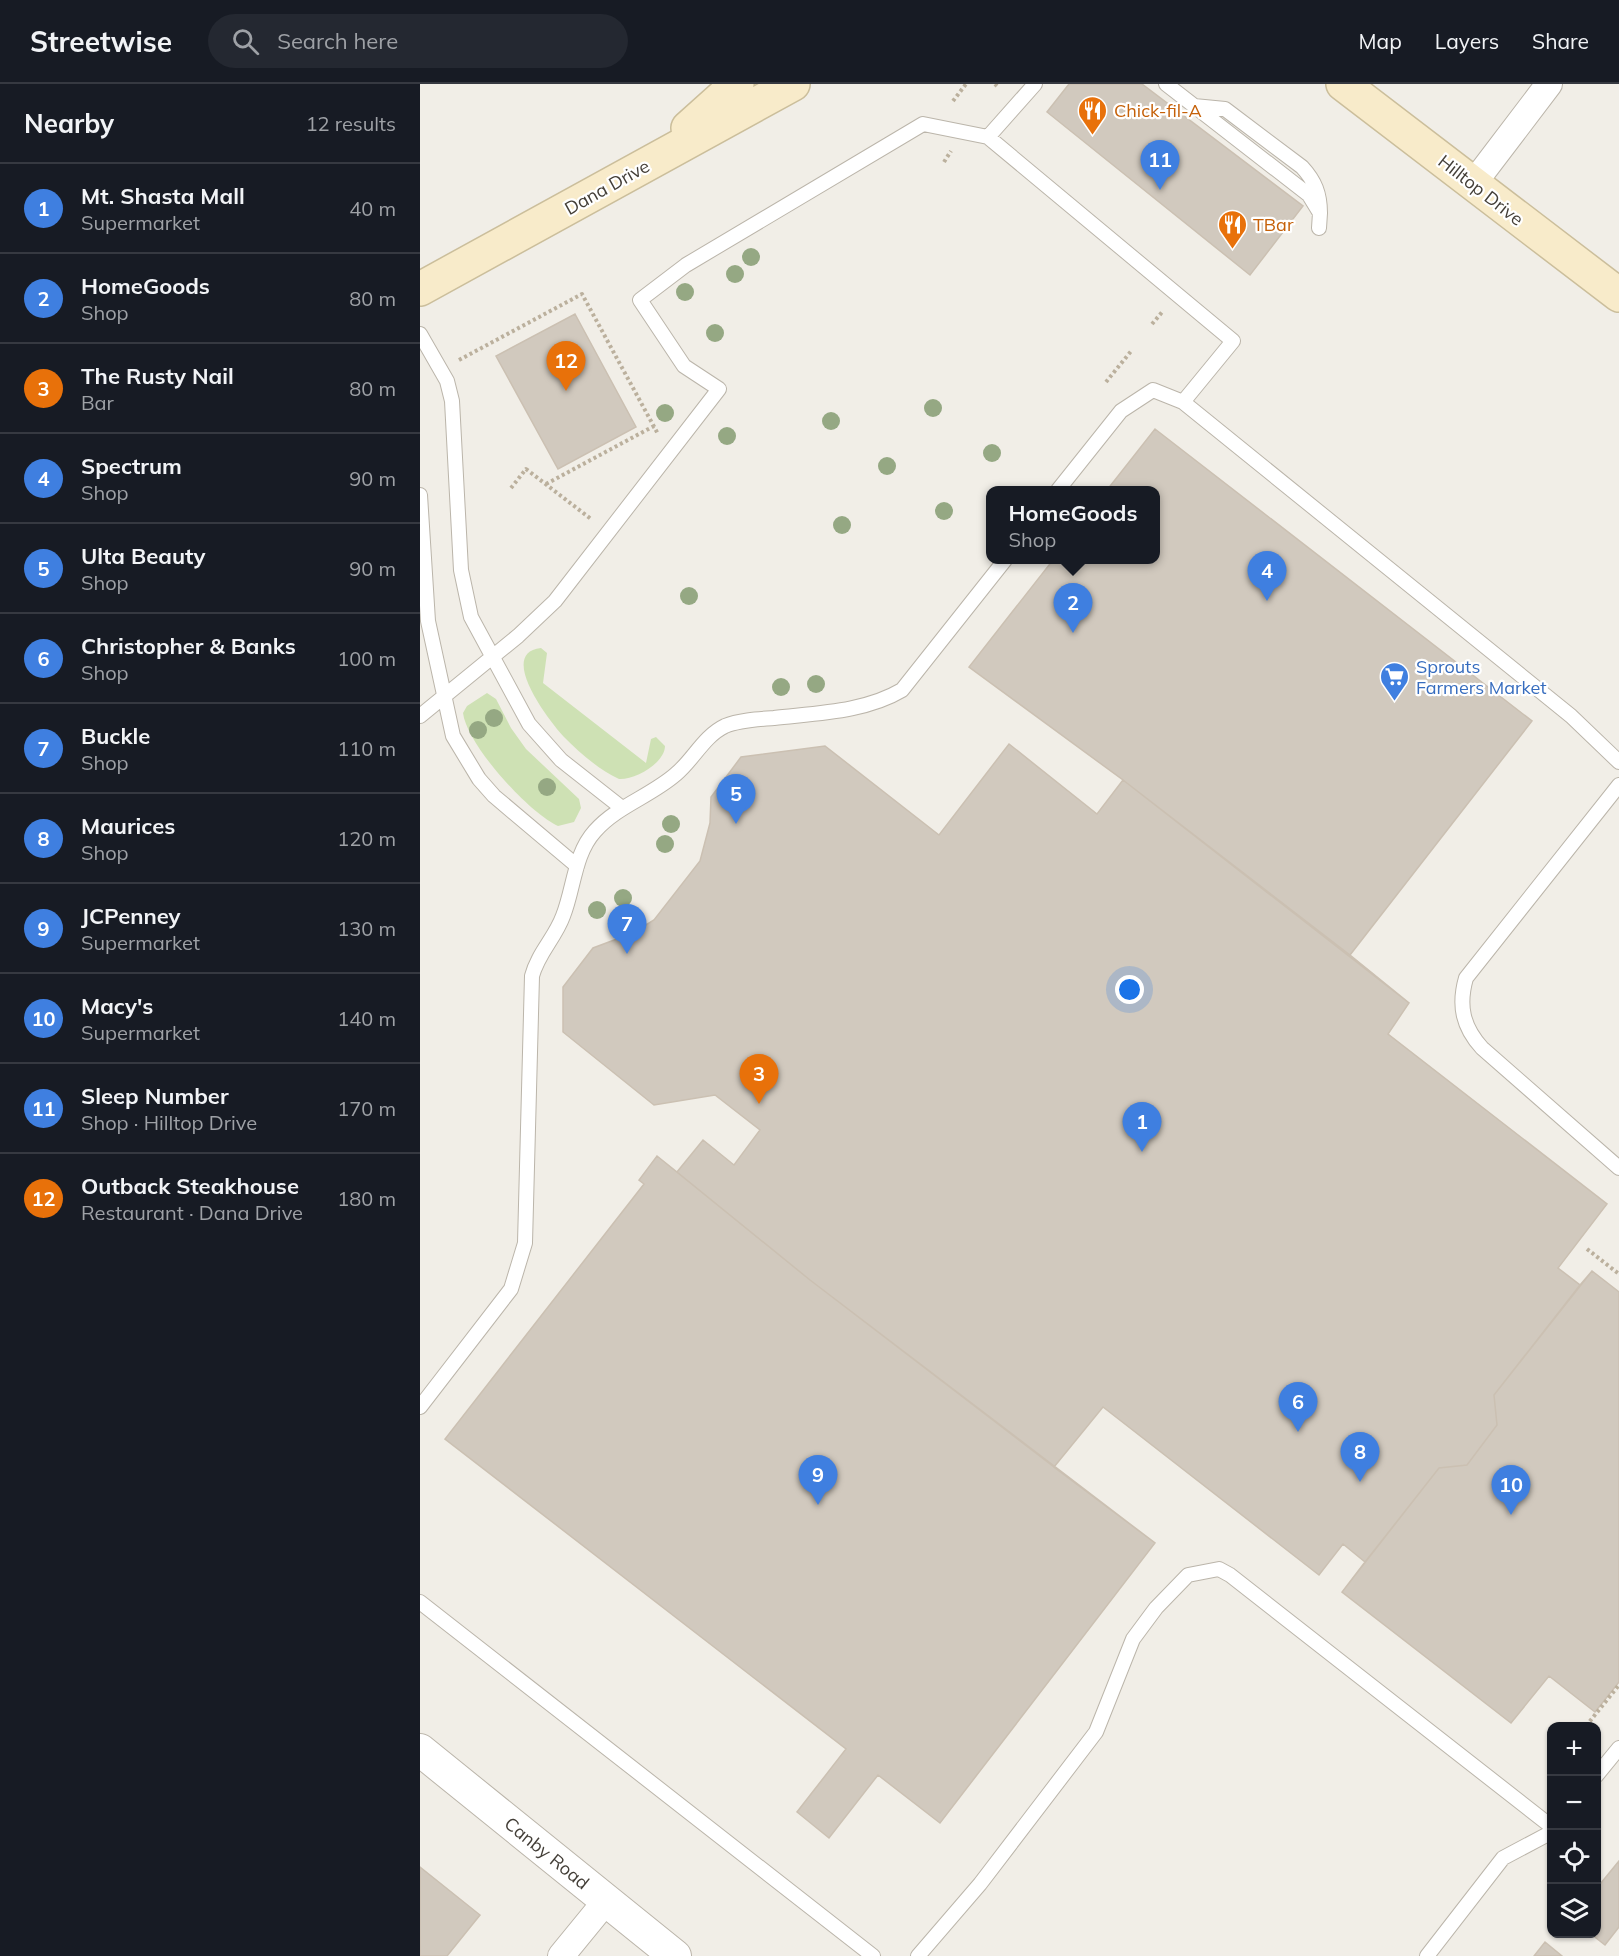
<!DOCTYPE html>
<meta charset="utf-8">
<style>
body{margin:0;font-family:Mulish,sans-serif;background:#242831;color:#f1f3f6}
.controls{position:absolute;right:18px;bottom:18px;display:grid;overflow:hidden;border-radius:12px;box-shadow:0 2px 4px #0004}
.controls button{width:54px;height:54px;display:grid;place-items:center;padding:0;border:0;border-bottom:2px solid #363941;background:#171b24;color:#f1f3f6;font:30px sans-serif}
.you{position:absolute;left:710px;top:906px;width:21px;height:21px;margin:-15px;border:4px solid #fff;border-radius:50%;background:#1a73e8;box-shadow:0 0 0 9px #1a73e833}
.badge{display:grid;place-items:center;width:39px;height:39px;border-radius:50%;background:#db2777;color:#fff;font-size:20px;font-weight:700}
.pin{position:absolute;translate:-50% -50px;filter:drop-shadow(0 2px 3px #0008)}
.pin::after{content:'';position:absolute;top:32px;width:21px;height:18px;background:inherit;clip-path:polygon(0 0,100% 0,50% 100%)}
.popup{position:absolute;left:566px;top:402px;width:174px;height:78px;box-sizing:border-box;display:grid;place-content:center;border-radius:12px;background:#171b24;filter:drop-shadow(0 2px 4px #0005);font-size:20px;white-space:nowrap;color:#9ea1a6}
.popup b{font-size:22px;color:#f1f3f6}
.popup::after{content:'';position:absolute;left:50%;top:100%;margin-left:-12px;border:12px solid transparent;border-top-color:#171b24}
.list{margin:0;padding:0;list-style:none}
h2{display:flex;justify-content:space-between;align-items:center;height:78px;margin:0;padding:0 24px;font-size:26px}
h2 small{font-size:20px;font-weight:400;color:#9ea1a6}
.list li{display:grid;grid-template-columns:39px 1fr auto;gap:18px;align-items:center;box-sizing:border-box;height:90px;padding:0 24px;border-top:2px solid #363941}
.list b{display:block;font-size:22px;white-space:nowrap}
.list p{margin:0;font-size:20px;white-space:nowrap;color:#9ea1a6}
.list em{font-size:20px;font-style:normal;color:#9ea1a6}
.icon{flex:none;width:33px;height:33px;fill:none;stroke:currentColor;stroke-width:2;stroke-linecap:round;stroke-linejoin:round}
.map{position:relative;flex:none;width:1199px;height:1872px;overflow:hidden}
header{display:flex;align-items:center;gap:36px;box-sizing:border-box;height:84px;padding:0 30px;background:#171b24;border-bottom:2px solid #363941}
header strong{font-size:28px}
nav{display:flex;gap:33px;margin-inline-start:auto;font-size:21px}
.search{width:420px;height:54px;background:#242831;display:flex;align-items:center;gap:15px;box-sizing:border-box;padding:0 21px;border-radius:33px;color:#9ea1a6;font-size:22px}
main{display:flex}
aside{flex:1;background:#171b24}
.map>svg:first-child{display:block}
.green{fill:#cee1b4}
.building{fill:#d1c9be;stroke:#cbc0b2;stroke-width:1.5}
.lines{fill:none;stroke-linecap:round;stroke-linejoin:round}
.service-casing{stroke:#bbb5aa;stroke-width:16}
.minor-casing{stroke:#bbb5aa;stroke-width:28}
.tertiary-casing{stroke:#bbb5aa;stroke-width:34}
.secondary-casing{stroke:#cbbe9b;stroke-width:36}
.path{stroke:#bbb09d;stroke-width:4;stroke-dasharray:3 3;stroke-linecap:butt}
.service{stroke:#fff;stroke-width:14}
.minor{stroke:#fff;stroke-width:26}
.tertiary{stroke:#fff;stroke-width:32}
.secondary{stroke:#f8ebca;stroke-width:33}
.tree{fill:#95a883}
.labels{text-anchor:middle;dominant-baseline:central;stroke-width:4.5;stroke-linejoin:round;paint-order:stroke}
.food-label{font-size:18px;fill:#c56008;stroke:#fff;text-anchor:start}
.street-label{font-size:18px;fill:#433e37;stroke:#fff}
.shop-label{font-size:18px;fill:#366cbe;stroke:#fff;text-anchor:start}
</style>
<header>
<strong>Streetwise</strong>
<div class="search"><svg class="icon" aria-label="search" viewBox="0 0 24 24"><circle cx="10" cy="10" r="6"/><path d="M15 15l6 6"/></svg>Search here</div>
<nav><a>Map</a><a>Layers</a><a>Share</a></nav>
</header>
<main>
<aside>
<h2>Nearby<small>12 results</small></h2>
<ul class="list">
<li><span class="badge" style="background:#3f7fe0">1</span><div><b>Mt. Shasta Mall</b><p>Supermarket</p></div><em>40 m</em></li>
<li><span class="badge" style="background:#3f7fe0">2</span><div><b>HomeGoods</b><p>Shop</p></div><em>80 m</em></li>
<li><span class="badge" style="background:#e8710a">3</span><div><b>The Rusty Nail</b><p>Bar</p></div><em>80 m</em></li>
<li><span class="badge" style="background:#3f7fe0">4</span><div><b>Spectrum</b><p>Shop</p></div><em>90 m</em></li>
<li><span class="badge" style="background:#3f7fe0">5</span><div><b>Ulta Beauty</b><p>Shop</p></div><em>90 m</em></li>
<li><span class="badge" style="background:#3f7fe0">6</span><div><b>Christopher &amp; Banks</b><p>Shop</p></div><em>100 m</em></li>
<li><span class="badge" style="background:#3f7fe0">7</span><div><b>Buckle</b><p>Shop</p></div><em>110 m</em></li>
<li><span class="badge" style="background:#3f7fe0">8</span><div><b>Maurices</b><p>Shop</p></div><em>120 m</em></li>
<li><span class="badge" style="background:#3f7fe0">9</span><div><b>JCPenney</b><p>Supermarket</p></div><em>130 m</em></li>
<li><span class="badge" style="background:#3f7fe0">10</span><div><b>Macy's</b><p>Supermarket</p></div><em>140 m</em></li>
<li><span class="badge" style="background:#3f7fe0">11</span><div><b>Sleep Number</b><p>Shop · Hilltop Drive</p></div><em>170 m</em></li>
<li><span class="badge" style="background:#e8710a">12</span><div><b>Outback Steakhouse</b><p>Restaurant · Dana Drive</p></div><em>180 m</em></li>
</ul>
</aside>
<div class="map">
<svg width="1199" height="1872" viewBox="0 0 1199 1872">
<rect width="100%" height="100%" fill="#f1eee7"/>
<path class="green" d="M121,564L127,569L123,599L226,679L231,655L236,653L245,662C245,679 215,696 199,695C179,686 159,668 144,653C131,639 76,569 121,564Z
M67,609L76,615L91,644L106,665L159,715L161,724L154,738L138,742C109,729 47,661 43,629L47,622Z"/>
<path class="building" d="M649,0H722L883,122L830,191L627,28Z
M155,230L216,343L138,385L76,272Z
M735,345L1112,637L930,871L989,919L968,950L1187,1120L1138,1184L1160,1201L1172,1187L1199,1208V1598L1175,1628L1129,1592L1091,1639L922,1508L945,1478L923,1460L899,1491L683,1323L634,1383L735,1459L520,1739L458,1691L409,1754L377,1728L426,1665L25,1355L224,1100L219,1096L237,1072L257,1088L283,1056L314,1081L340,1046L295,1011L234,1021L143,948V903L173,864L213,849L234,836L280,777L290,739L291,713L321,673L405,662L519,751L589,660L677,730L703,696L549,583L633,476H736V406H687Z
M735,345L1112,637L930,871L703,696L549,583L633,476H736V406H687Z
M589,660L677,730L703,696L989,919L968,950L1187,1120L1138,1184L1160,1201L1074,1311L1077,1341L1047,1381L1019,1384L945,1478L923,1460L899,1491L683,1323L634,1383L390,1196L257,1088L283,1056L314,1081L340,1046L295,1011L234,1021L143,948V903L173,864L213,849L234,836L280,777L290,739L291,713L321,673L405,662L519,751Z
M237,1072L390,1196L735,1459L520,1739L458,1691L409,1754L377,1728L426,1665L25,1355L224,1100L219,1096Z
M1172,1187L1199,1208V1598L1175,1628L1129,1592L1091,1639L922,1508L1019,1384L1047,1381L1077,1341L1074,1311Z
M1199,1777V1843L1185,1861L1171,1850H1176V1805Z
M0,1783L60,1831L27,1872H0Z
M1125,1858L1142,1872H1114Z"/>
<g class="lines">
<defs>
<path id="service" d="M746,0L889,111L900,129L899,144
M774,22L805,25L882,83C895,97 900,110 900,129
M568,53L615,0
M0,250L27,297L32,317L41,486L51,533L109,640L141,676L202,724
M763,318L1151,632L1199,678
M0,411L8,537L33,652L59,695L74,712L157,782
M0,632L98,552L135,517L299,305L264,282L220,216L266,181L503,40L568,53L813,257L763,318L733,306L701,327L638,406
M1199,701L1046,894C1038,922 1043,943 1062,964L1199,1084
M0,1323L91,1205L105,1159L112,892C118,869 135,854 143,832C154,805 154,770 175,747C197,722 231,712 256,690C273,676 284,652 305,642C319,636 339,635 354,634C397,629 445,628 482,606L585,476
M0,1518L453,1872
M1176,1692L1199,1664
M498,1872L560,1800L676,1648L713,1555L736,1524L768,1491L799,1485L810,1491L1132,1743
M1007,1872L1083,1774L1132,1748"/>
<path id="minor" d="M1053,100L1129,0
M141,1872L186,1817"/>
<path id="tertiary" d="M0,1666L255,1872"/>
<path id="secondary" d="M923,0L1199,211
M268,44L317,0
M0,205L373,0"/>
</defs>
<use href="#service" class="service-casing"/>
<use href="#minor" class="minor-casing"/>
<use href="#tertiary" class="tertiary-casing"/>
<use href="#secondary" class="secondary-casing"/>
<path class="path" d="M575,0L577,2
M533,17L546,0
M524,78L531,67
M732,240L743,227
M39,276L162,210L238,350
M686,298L712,266
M126,400L234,342
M91,404L106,385L171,435
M1167,1165L1199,1190
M1166,1642L1199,1601"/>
<use href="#service" class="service"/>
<use href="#minor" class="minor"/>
<use href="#tertiary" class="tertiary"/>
<use href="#secondary" class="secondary"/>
</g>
<g class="tree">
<circle cx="331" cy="173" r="9"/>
<circle cx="315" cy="190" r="9"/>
<circle cx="265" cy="208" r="9"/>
<circle cx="295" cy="249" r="9"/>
<circle cx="513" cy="324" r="9"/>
<circle cx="245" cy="329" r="9"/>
<circle cx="411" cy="337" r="9"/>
<circle cx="307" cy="352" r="9"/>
<circle cx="572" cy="369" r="9"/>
<circle cx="467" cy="382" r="9"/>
<circle cx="524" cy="427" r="9"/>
<circle cx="422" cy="441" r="9"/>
<circle cx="269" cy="512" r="9"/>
<circle cx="396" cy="600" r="9"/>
<circle cx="361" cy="603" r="9"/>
<circle cx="74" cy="634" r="9"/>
<circle cx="58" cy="646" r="9"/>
<circle cx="127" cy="703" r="9"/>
<circle cx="251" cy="740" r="9"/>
<circle cx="245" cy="760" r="9"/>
<circle cx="203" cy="814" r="9"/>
<circle cx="177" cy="826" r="9"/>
</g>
<defs>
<symbol id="restaurant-pin" viewBox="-11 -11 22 30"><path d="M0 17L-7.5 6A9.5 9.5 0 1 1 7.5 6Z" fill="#e8710a" stroke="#fff"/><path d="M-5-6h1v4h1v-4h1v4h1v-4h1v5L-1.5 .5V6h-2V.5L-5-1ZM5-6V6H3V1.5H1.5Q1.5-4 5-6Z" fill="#fff"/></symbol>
<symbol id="supermarket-pin" viewBox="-11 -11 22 30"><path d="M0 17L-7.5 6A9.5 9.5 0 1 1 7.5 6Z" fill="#3f7fe0" stroke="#fff"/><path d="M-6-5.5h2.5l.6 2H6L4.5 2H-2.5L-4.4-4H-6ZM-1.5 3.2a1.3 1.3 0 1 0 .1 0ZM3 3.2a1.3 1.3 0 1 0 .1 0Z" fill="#fff"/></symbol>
</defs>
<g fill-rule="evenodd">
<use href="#restaurant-pin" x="656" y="10" width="33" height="45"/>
<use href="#restaurant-pin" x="796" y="124" width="33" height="45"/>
<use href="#supermarket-pin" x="958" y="576" width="33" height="45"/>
</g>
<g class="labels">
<g class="food-label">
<text x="694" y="26">Chick-fil-A</text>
<text x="833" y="140">TBar</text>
</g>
<g class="street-label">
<text transform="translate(187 103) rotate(-29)">Dana Drive</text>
<text transform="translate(1061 106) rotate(38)">Hilltop Drive</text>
<text transform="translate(127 1769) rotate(39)">Canby Road</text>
</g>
<g class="shop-label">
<text x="996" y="582">Sprouts<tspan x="996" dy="21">Farmers Market</tspan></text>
</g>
</g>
</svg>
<div class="controls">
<button>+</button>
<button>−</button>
<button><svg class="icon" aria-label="locate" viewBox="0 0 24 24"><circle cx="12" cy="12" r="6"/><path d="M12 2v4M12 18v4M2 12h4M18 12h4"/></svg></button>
<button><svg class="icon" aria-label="layers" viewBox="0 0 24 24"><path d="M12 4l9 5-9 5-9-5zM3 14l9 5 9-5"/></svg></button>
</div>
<div class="you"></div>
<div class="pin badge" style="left:722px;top:1068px;background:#3f7fe0">1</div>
<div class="pin badge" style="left:653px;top:549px;background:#3f7fe0">2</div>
<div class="popup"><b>HomeGoods</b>Shop</div>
<div class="pin badge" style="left:339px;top:1020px;background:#e8710a">3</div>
<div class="pin badge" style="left:847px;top:517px;background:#3f7fe0">4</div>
<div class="pin badge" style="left:316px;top:740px;background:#3f7fe0">5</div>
<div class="pin badge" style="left:878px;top:1348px;background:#3f7fe0">6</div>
<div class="pin badge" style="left:207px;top:870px;background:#3f7fe0">7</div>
<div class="pin badge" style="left:940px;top:1398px;background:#3f7fe0">8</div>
<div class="pin badge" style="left:398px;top:1421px;background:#3f7fe0">9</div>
<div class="pin badge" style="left:1091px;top:1431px;background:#3f7fe0">10</div>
<div class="pin badge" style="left:740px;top:106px;background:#3f7fe0">11</div>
<div class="pin badge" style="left:146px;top:307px;background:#e8710a">12</div>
</div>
</main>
